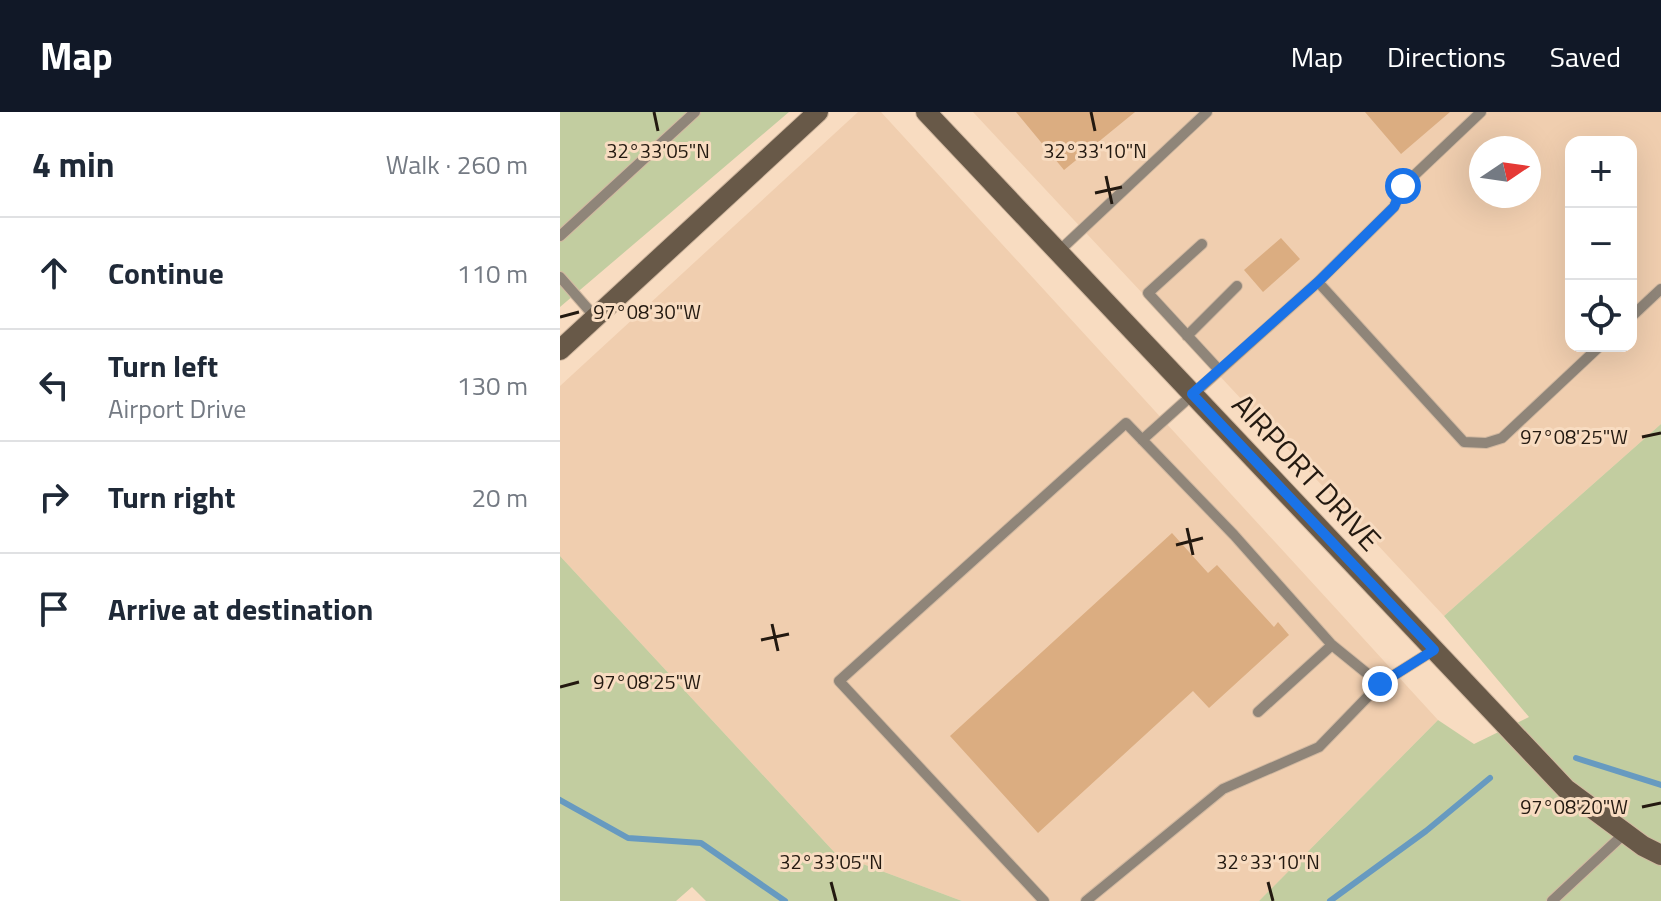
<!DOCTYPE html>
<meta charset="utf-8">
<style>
body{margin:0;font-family:"Titillium Web",sans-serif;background:#f6f6f7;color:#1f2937}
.controls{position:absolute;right:24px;top:24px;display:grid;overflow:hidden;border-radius:16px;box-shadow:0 8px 32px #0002}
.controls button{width:72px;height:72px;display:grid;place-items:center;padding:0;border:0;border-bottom:2px solid #e0e1e3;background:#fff;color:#1f2937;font:40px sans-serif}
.compass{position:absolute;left:909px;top:24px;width:72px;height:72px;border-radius:50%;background:#fff;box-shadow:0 8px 32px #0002;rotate:77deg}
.stop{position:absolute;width:24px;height:24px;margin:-18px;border:6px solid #1a73e8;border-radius:50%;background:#fff}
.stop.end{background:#1a73e8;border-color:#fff;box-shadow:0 2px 8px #0008}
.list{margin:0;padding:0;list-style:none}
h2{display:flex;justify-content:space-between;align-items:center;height:104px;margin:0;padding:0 32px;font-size:34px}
h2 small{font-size:26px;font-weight:400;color:#747a83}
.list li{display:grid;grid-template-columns:52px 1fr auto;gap:24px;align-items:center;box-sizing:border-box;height:112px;padding:0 32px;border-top:2px solid #e0e1e3}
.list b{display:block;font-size:30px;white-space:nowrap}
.list p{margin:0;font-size:26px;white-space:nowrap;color:#747a83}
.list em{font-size:26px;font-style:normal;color:#747a83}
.icon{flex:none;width:44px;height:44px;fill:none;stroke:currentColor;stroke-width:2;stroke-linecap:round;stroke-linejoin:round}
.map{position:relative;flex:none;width:1101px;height:789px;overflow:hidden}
header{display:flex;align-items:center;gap:48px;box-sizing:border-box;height:112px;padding:0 40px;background:#111827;color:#fff}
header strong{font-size:38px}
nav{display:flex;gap:44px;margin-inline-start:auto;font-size:28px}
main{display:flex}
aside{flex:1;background:#fff}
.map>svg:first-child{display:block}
.built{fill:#f0ceaf;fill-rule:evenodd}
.green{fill:#c2cda0}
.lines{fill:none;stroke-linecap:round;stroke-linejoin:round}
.stream{stroke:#679ac0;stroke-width:6}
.building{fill:#dbad81}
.lane-casing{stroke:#d2b9a1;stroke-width:12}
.secondary-casing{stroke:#d2b9a1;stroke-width:22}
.lane{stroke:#8f8579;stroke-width:10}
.secondary{stroke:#685948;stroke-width:20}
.route{stroke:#1a73e8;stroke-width:10}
.ticks{fill:none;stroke:#231910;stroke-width:3}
.labels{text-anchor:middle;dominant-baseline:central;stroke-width:6;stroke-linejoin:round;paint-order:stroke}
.street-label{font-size:30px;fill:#231910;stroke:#f8dcc1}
.ticks-label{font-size:20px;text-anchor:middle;fill:#231910;stroke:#f8dcc1;stroke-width:6;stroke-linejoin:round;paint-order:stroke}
</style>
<header>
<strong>Map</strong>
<nav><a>Map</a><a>Directions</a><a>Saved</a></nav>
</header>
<main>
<aside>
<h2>4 min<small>Walk · 260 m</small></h2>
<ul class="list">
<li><svg class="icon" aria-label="ahead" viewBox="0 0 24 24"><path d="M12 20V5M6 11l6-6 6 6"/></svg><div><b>Continue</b></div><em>110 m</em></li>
<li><svg class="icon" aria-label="left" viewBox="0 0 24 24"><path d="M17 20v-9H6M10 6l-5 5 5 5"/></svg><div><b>Turn left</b><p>Airport Drive</p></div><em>130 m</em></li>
<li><svg class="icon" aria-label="right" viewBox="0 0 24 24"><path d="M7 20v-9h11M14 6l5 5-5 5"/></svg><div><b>Turn right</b></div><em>20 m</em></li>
<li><svg class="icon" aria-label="arrive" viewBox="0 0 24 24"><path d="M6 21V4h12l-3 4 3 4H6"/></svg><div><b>Arrive at destination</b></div></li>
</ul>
</aside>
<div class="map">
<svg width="1101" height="789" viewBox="0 0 1101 789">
<rect width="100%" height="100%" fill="#f8dcc1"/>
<path class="built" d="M298,0H321L878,608L699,789H402L276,742L0,444V274Z
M413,0H1101V312L884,504ZM1011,30H1071V234H1011ZM921,36H969V84H921Z"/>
<path class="green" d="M0,0H229L0,195Z
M1101,312V789H699L878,608L914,632L969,605L884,504Z
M0,444L276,742L402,789H146L132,775L116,789H0Z"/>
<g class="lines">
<path class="stream" d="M1016,646L1101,673
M0,688L68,726L141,731L225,789
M770,789L866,719L930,666"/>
</g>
<path class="building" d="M456,0H575L504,58Z
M805,0H890L841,42Z
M721,126L740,147L703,180L684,158Z
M612,421L648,461L657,453L714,515L718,510L729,523L649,596L633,579L478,721L390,624Z"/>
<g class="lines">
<defs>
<path id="lane" d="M0,124L135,0
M642,132L588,181L659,258
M498,140L647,0
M0,165L35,205
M758,170L904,330L926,331L942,326L1040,234
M1071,205L1101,177
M627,224L677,174
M582,328L758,170L834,95L843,74L921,0
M698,600L772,533
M484,789L279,569L566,311L674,423L772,533L820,572
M526,789L663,677L759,635L820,572L874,538
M992,789L1065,721"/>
<path id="secondary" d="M366,0L1006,677L1083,734L1101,743
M0,238L258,0"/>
</defs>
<use href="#lane" class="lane-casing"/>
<use href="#secondary" class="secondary-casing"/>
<use href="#lane" class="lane"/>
<use href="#secondary" class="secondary"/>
</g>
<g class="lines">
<path class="route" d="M820,572L874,538L632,282L758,170L834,95L843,74"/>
</g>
<path class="ticks" d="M94,0L98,19M531,0L535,19M546,64L552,92M535,81L562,75M0,205L19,200M1082,325L1101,321M627,416L633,443M616,433L643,426M212,512L218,539M201,528L229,522M0,575L19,570M1082,695L1101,691M271,770L276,789M708,770L713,789"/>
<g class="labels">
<g class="street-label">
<text transform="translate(747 360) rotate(47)">AIRPORT DRIVE</text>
</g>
</g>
<g class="ticks-label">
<text x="98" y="46">32°33'05"N</text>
<text x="535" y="46">32°33'10"N</text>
<text x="87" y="207">97°08'30"W</text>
<text x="1014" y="332">97°08'25"W</text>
<text x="87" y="577">97°08'25"W</text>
<text x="1014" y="702">97°08'20"W</text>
<text x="271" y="757">32°33'05"N</text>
<text x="708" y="757">32°33'10"N</text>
</g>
</svg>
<div class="controls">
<button>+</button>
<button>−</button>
<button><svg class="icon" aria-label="locate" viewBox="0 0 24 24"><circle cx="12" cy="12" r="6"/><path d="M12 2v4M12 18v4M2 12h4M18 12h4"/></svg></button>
</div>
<svg class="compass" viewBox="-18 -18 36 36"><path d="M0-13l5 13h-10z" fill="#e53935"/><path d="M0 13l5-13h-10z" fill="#747a83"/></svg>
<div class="stop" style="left:843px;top:74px"></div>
<div class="stop end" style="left:820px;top:572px"></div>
</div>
</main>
